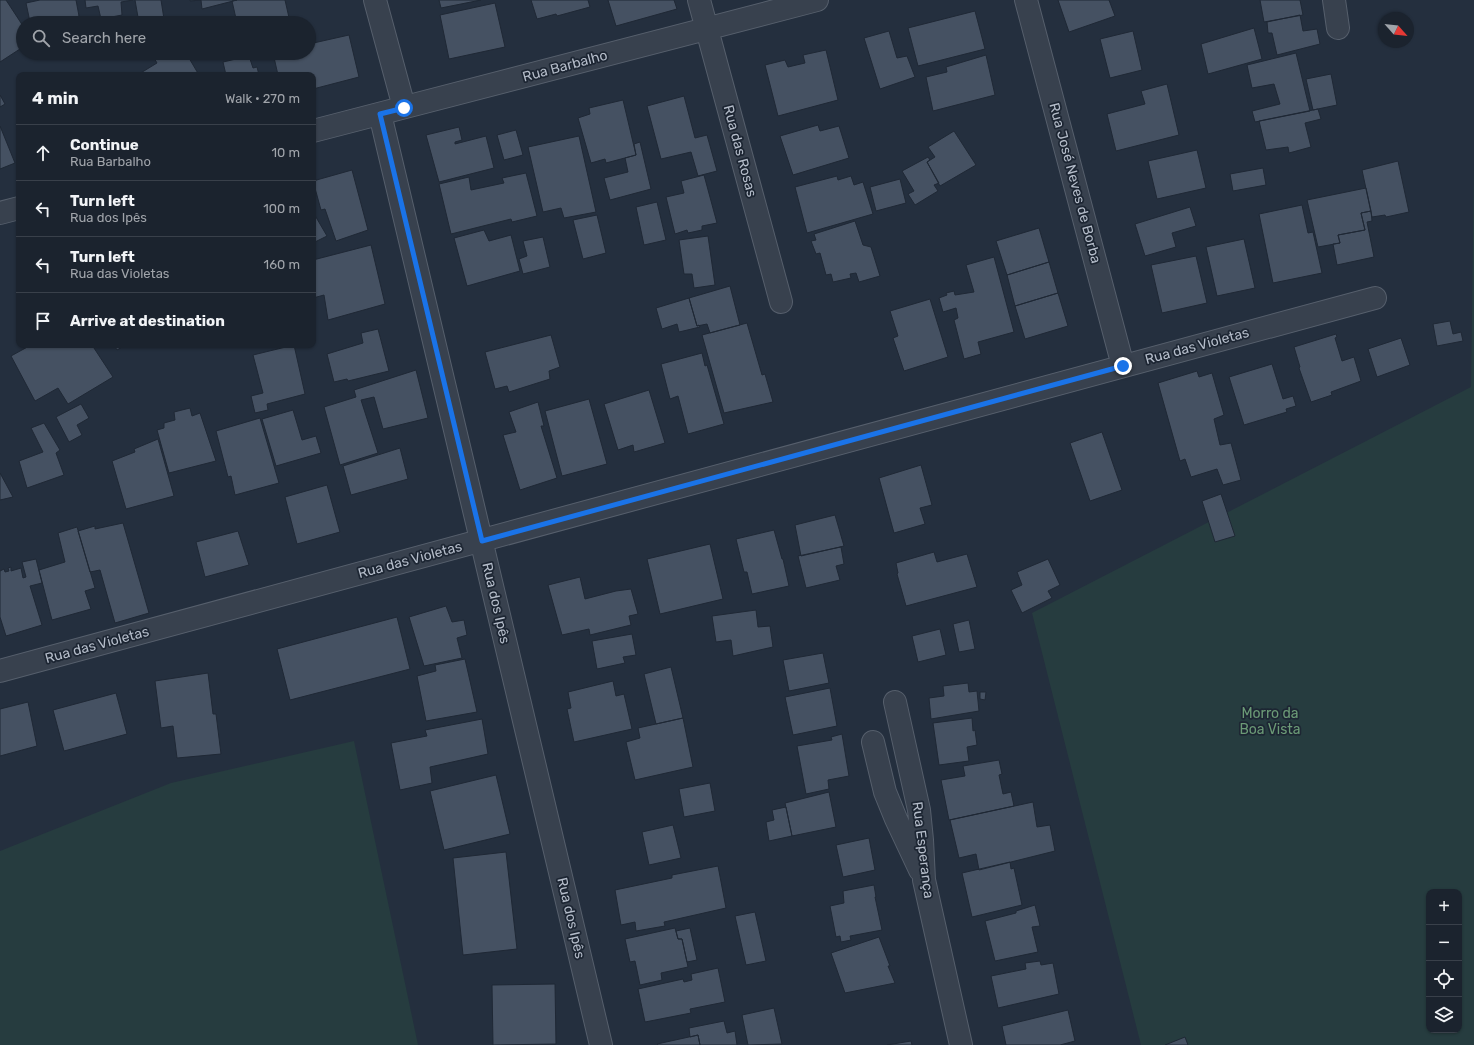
<!DOCTYPE html>
<meta charset="utf-8">
<style>
body{margin:0;font-family:Rubik,sans-serif;background:#282f3a;color:#f1f3f6}
.controls{position:absolute;right:12px;bottom:12px;display:grid;overflow:hidden;border-radius:8px;box-shadow:0 1px 3px #0004}
.controls button{width:36px;height:36px;display:grid;place-items:center;padding:0;border:0;border-bottom:1px solid #39404a;background:#1b232e;color:#f1f3f6;font:20px sans-serif}
.compass{position:absolute;left:1378px;top:12px;width:36px;height:36px;border-radius:50%;background:#1b232e;box-shadow:0 1px 3px #0004;rotate:117deg}
.stop{position:absolute;width:12px;height:12px;margin:-9px;border:3px solid #1a73e8;border-radius:50%;background:#fff}
.stop.end{background:#1a73e8;border-color:#fff;box-shadow:0 1px 4px #0008}
.list{margin:0;padding:0;list-style:none}
h2{display:flex;justify-content:space-between;align-items:center;height:52px;margin:0;padding:0 16px;font-size:17px}
h2 small{font-size:13px;font-weight:400;color:#a0a4aa}
.list li{display:grid;grid-template-columns:26px 1fr auto;gap:12px;align-items:center;box-sizing:border-box;height:56px;padding:0 16px;border-top:1px solid #39404a}
.list b{display:block;font-size:15px;white-space:nowrap}
.list p{margin:0;font-size:13px;white-space:nowrap;color:#a0a4aa}
.list em{font-size:13px;font-style:normal;color:#a0a4aa}
.icon{flex:none;width:22px;height:22px;fill:none;stroke:currentColor;stroke-width:2;stroke-linecap:round;stroke-linejoin:round}
.map{position:relative;flex:none;width:1474px;height:1045px;overflow:hidden}
.search{position:absolute;background:#1b232e;box-shadow:0 1px 3px #0004;left:16px;top:16px;width:300px;height:44px;display:flex;align-items:center;gap:10px;box-sizing:border-box;padding:0 14px;border-radius:22px;color:#a0a4aa;font-size:15px}
.panel{position:absolute;background:#1b232e;box-shadow:0 1px 3px #0004;left:16px;top:72px;width:300px;height:276px;border-radius:8px}
.map>svg:first-child{display:block}
.green{fill:#263c3f;fill-rule:evenodd}
.building{fill:#455162;stroke:#1f2835}
.lines{fill:none;stroke-linecap:round;stroke-linejoin:round}
.street-casing{stroke:#565f6c;stroke-width:24}
.street{stroke:#38414e;stroke-width:22}
.route{stroke:#1a73e8;stroke-width:5}
.labels{text-anchor:middle;dominant-baseline:central;stroke-width:3.5;stroke-linejoin:round;paint-order:stroke}
.street-label{font-size:14px;fill:#b4bcc9;stroke:#1d2633}
.park-label{font-size:14px;fill:#6b9a76;stroke:#1d2633}
</style>
<div class="map">
<svg width="1474" height="1045" viewBox="0 0 1474 1045">
<rect width="100%" height="100%" fill="#242f3e"/>
<path class="green" d="M1474,164V1045H1141L1032,613L1471,387ZM1429,892H1459V1030H1429Z
M354,741L418,1045H0V851L171,783Z"/>
<path class="building" d="M0,0H6L23,26V47L0,62Z
M40,0H76L79,16L76,17L77,23L30,22L26,3Z
M85,0H133L121,2L122,15L101,19L98,6L86,8Z
M135,0H161L164,19L149,23H139Z
M190,0H237L202,9L201,0L190,1Z
M237,0H285L290,22L237,23L232,1Z
M439,0H481L441,8Z
M531,0H588L590,7L557,16L556,14L537,19Z
M608,0H674L677,9L616,26Z
M1058,0H1109L1115,16L1069,32Z
M1260,0H1300L1303,15L1264,22Z
M495,3L505,47L449,59L440,15Z
M975,11L985,49L918,66L908,28Z
M1300,15L1303,31L1317,29L1320,44L1277,55L1272,33H1268L1267,22Z
M1254,28L1262,59L1208,74L1201,44Z
M889,31L897,58L907,56L915,77L880,89L864,38Z
M1133,31L1142,70L1110,78L1100,39Z
M349,35L359,77L313,89V75H278L273,53H309V44Z
M826,50L838,100L778,116L765,65L785,60L788,67L805,63L803,55Z
M151,53H186L199,75H140L139,74L157,63Z
M1296,53L1310,111L1255,122L1252,111L1280,104L1274,84L1252,88L1247,65Z
M986,55L995,95L933,111L926,77L947,72L946,67Z
M249,56L253,68L257,67L259,75H226L223,62Z
M1331,74L1337,105L1313,110L1306,79Z
M1167,84L1179,135L1116,151L1107,114L1145,104L1141,91Z
M0,95L5,104L0,107Z
M684,96L695,138L707,135L717,171L698,176L691,152L661,159L647,106Z
M623,100L636,155L606,163L605,159L591,163L578,118L590,114L589,108Z
M1318,109L1321,119L1305,123L1311,147L1289,153L1288,147L1266,150L1259,121Z
M818,125L820,131L839,126L849,158L793,175L780,136Z
M0,126L15,163L0,169Z
M459,127L462,140L455,142V144L486,136L494,168L439,182L426,135Z
M516,130L523,155L504,160L497,135Z
M954,131L976,165L940,186L927,162L935,157L928,147Z
M579,136L596,212L564,218L561,208L543,212L528,147Z
M640,142L651,189L610,200L604,178L628,172L625,158L636,155L634,144Z
M1197,150L1206,188L1157,199L1148,161Z
M928,157L930,160L927,162L939,183L934,185L938,191L915,205L908,194L914,191L902,171Z
M1398,161L1409,212L1386,217L1385,215L1372,217L1362,170Z
M1263,168L1266,185L1233,191L1230,174Z
M352,170L368,230L336,241L325,209L321,210L313,181Z
M526,173L537,216L512,222L511,219L451,234L439,184L469,177L471,190L504,183L502,178Z
M704,175L717,223L702,226V230L688,233L687,230L675,234L666,197L684,193L681,181Z
M837,176L838,180L851,176L854,185L863,182L873,214L807,233L795,187Z
M900,179L906,203L876,211L870,187Z
M1366,188L1371,211L1361,213L1365,230L1338,235L1340,243L1318,247L1307,200Z
M657,202L666,240L644,245L636,207Z
M1302,205L1308,233L1313,232L1322,273L1273,283L1259,214Z
M1190,207L1196,226L1172,233L1176,247L1145,256L1135,224Z
M1371,211L1372,221L1367,222L1374,257L1337,265L1333,244L1340,243L1338,235L1365,230L1361,213Z
M313,212L327,236L313,243Z
M597,215L606,253L583,259L573,220Z
M855,221L863,245L871,247L880,276L859,282L856,273L850,274L851,278L833,282L831,274L826,275L820,253L816,254L811,241L816,240L814,234Z
M1039,228L1049,262L1007,275L996,241Z
M484,230L489,241L511,235L520,271L467,286L454,238Z
M708,236L715,285L694,288L692,274H684L679,240Z
M543,237L550,267L523,274L519,259L527,256L523,241Z
M1244,239L1255,288L1217,296L1206,247Z
M371,245L385,304L328,320L324,295L313,298V260Z
M1196,256L1207,303L1162,313L1151,265Z
M994,257L1014,332L978,342L981,354L964,359L954,320L958,318L956,308L943,312L939,298L947,295L946,293L954,291L955,295L974,292L966,265Z
M1049,262L1058,293L1015,306L1007,275Z
M730,286L740,325L710,333L707,324L697,326L689,298Z
M1058,293L1068,326L1025,339L1015,306Z
M689,298L697,326L699,325L700,327L679,332L677,324L662,329L656,308Z
M930,299L948,357L904,371L893,338L898,336L890,311Z
M1450,321L1453,334L1461,332L1463,341L1437,346L1433,324Z
M747,323L762,375L765,374L773,402L724,413L702,335Z
M378,329L389,371L348,381L347,379L334,382L327,354L363,343L361,333Z
M1336,334L1337,337L1335,338L1342,361L1354,357L1361,381L1331,392L1332,395L1311,402L1299,368L1300,367L1294,347Z
M551,335L560,367L549,371L550,379L509,392L507,386L495,389L485,352Z
M1401,338L1410,365L1377,377L1368,349Z
M31,345H92L113,377L68,404L58,388L35,401L11,356Z
M114,345H126L117,350Z
M294,345L305,394L267,404L268,410L255,413L251,396L263,393L253,355Z
M702,353L705,366L707,365L724,424L688,434L678,396L670,399L661,364Z
M1272,364L1283,399L1293,396L1296,406L1286,409L1287,412L1244,425L1229,377Z
M416,370L428,418L383,429L374,397L361,400L378,453L340,465L324,407L356,397L354,390Z
M1197,371L1199,377L1212,373L1224,415L1214,419L1220,445L1231,443L1241,480L1223,485L1217,469L1191,477L1185,459L1180,461L1158,383Z
M649,390L665,443L634,452L633,445L618,450L604,404Z
M589,399L607,464L562,476L545,411Z
M538,402L544,426H541L557,478L520,490L503,435L516,432L509,412Z
M81,404L89,418L77,425L82,435L69,442L56,417Z
M190,408L192,416L200,413L216,461L169,473L157,430L164,428V423L175,420L174,412Z
M293,410L302,440L316,436L321,453L276,466L262,419Z
M260,418L279,483L235,495L231,476L228,477L216,431Z
M44,423L60,450L56,453L64,475L27,488L19,461L43,452L31,428Z
M1102,432L1122,490L1090,501L1070,443Z
M158,439L174,496L126,509L112,461L135,452L134,449Z
M400,448L408,479L351,495L343,466Z
M921,465L932,505L920,508L925,524L894,533L879,478Z
M0,473L13,497L0,500Z
M327,485L340,532L297,544L285,497Z
M1221,494L1235,536L1215,542L1202,501Z
M835,515L844,546L801,556L795,525Z
M123,523L149,613L115,623L100,570L90,572L78,531L95,526V529Z
M77,527L95,588L85,591L91,609L52,620L39,570L65,562L58,533Z
M774,530L782,559H783L789,586L752,594L747,572H744L736,539Z
M238,531L249,565L205,577L196,542Z
M710,544L723,599L660,614L647,559Z
M841,547L844,564L836,566L840,580L806,588L798,556Z
M934,552L937,562L967,554L977,587L906,606L897,574L898,573L896,563Z
M36,559L42,583L30,586L42,625L6,636L0,617V571L4,569L5,572L9,571L8,568L11,567V571L21,568L23,578L26,577L22,562Z
M1048,559L1060,585L1048,591L1052,598L1022,613L1011,590L1022,585L1017,572Z
M580,577L585,599L616,591L631,589L638,614L629,616L631,625L590,635L589,629L562,635L548,585Z
M446,606L452,622L464,620L467,635L457,638L462,658L424,666L409,617Z
M756,610L758,627L770,626L773,647L733,656L731,640L716,642L712,616Z
M397,617L410,669L290,700L277,649Z
M969,620L975,649L959,652L953,624Z
M940,629L946,655L918,662L912,636Z
M632,634L636,655L623,657L625,663L597,669L592,641Z
M823,653L829,683L789,691L783,660Z
M465,659L477,712L426,721L417,676L436,671L435,665Z
M671,667L683,718L656,724L644,674Z
M208,673L213,714H216L221,754L177,758L173,726L161,728L155,681Z
M613,681L616,696L624,694L632,729L574,742L567,709L571,708L568,692Z
M968,683L969,692L977,691L979,711L931,719L929,698L944,696L943,686Z
M830,688L837,726L793,735L785,697Z
M980,692H986L985,700L980,699Z
M116,693L127,734L64,751L53,710Z
M28,702L37,746L0,756V709Z
M683,718L693,767L635,780L626,742L640,738L638,728Z
M972,718L973,731L975,730L977,745L967,747L969,761L939,765L933,723Z
M482,719L488,754L430,767L432,783L400,790L391,743L427,736L425,730Z
M842,734L849,776L828,780L829,789L806,794L797,746L832,740L831,737Z
M999,760L1002,774L999,775L1003,794L1011,792L1014,806L949,820L941,780L965,776L963,766Z
M496,775L510,834L444,850L430,791Z
M710,783L715,811L684,817L679,789Z
M829,792L836,827L792,836L785,803Z
M1033,802L1037,827L1050,825L1055,851L979,870L976,854L959,858L950,820Z
M786,807L792,836L769,841L766,822L774,820L772,810Z
M673,825L681,858L649,865L642,832Z
M869,838L875,870L843,877L836,845Z
M506,852L517,949L463,955L453,858Z
M1010,862L1011,869L1014,868L1022,905L972,917L962,873Z
M718,866L726,908L664,922L665,926L636,931L635,922L621,925L615,890L672,878V875Z
M874,885L876,897H875L882,930L850,936L851,940L841,942L840,936L836,937L830,906L844,903L843,891Z
M1035,905L1040,926L1032,927L1038,952L995,961L985,921L1016,913V911Z
M755,912L766,961L746,965L735,916Z
M675,928L678,939H682L688,967L661,973L662,980L640,985L635,961L630,962L625,939Z
M690,928L697,960L687,962L682,939H678L676,931Z
M879,937L890,966H888L895,983L845,993L831,953Z
M1040,961L1041,965L1053,963L1059,994L998,1008L991,976L1026,969L1025,963Z
M718,968L725,1002L690,1009L691,1013L645,1022L638,989L683,979L684,982L692,980L691,974Z
M555,984L556,1044L493,1045L492,985Z
M774,1008L782,1044L748,1045L742,1015Z
M1068,1010L1075,1041L1060,1045H1006L1002,1026Z
M724,1021L727,1033L735,1031L737,1045H700L698,1035L690,1037L689,1028Z
M698,1035L700,1045H658L657,1044Z
M1185,1037L1188,1045H1165Z
M911,1041L912,1045H887Z"/>
<g class="lines">
<defs>
<path id="street" d="M375,0L404,107
M699,0L781,302
M1026,0L1123,366
M1334,0L1338,28
M380,114L601,1045
M313,131L817,0
M0,213L19,208
M0,671L1375,298
M895,702L919,810L922,840L924,880L961,1045
M873,742L885,792L896,819L920,870"/>
</defs>
<use href="#street" class="street-casing"/>
<use href="#street" class="street"/>
</g>
<g class="lines">
<path class="route" d="M404,108L380,114L482,541L1123,366"/>
</g>
<g class="labels">
<g class="street-label">
<text transform="translate(565 66) rotate(-15)">Rua Barbalho</text>
<text transform="translate(740 151) rotate(75)">Rua das Rosas</text>
<text transform="translate(1075 183) rotate(75)">Rua José Neves de Borba</text>
<text transform="translate(1197 346) rotate(-15)">Rua das Violetas</text>
<text transform="translate(410 560) rotate(-15)">Rua das Violetas</text>
<text transform="translate(496 603) rotate(77)">Rua dos Ipês</text>
<text transform="translate(97 645) rotate(-15)">Rua das Violetas</text>
<text transform="translate(923 850) rotate(83)">Rua Esperança</text>
<text transform="translate(571 918) rotate(77)">Rua dos Ipês</text>
</g>
<g class="park-label">
<text x="1270" y="713">Morro da<tspan x="1270" dy="16">Boa Vista</tspan></text>
</g>
</g>
</svg>
<div class="controls">
<button>+</button>
<button>−</button>
<button><svg class="icon" aria-label="locate" viewBox="0 0 24 24"><circle cx="12" cy="12" r="6"/><path d="M12 2v4M12 18v4M2 12h4M18 12h4"/></svg></button>
<button><svg class="icon" aria-label="layers" viewBox="0 0 24 24"><path d="M12 4l9 5-9 5-9-5zM3 14l9 5 9-5"/></svg></button>
</div>
<svg class="compass" viewBox="-18 -18 36 36"><path d="M0-13l5 13h-10z" fill="#e53935"/><path d="M0 13l5-13h-10z" fill="#a0a4aa"/></svg>
<div class="stop" style="left:404px;top:108px"></div>
<div class="stop end" style="left:1123px;top:366px"></div>
<div class="search"><svg class="icon" aria-label="search" viewBox="0 0 24 24"><circle cx="10" cy="10" r="6"/><path d="M15 15l6 6"/></svg>Search here</div>
<section class="panel">
<h2>4 min<small>Walk · 270 m</small></h2>
<ul class="list">
<li><svg class="icon" aria-label="ahead" viewBox="0 0 24 24"><path d="M12 20V5M6 11l6-6 6 6"/></svg><div><b>Continue</b><p>Rua Barbalho</p></div><em>10 m</em></li>
<li><svg class="icon" aria-label="left" viewBox="0 0 24 24"><path d="M17 20v-9H6M10 6l-5 5 5 5"/></svg><div><b>Turn left</b><p>Rua dos Ipês</p></div><em>100 m</em></li>
<li><svg class="icon" aria-label="left" viewBox="0 0 24 24"><path d="M17 20v-9H6M10 6l-5 5 5 5"/></svg><div><b>Turn left</b><p>Rua das Violetas</p></div><em>160 m</em></li>
<li><svg class="icon" aria-label="arrive" viewBox="0 0 24 24"><path d="M6 21V4h12l-3 4 3 4H6"/></svg><div><b>Arrive at destination</b></div></li>
</ul>
</section>
</div>
